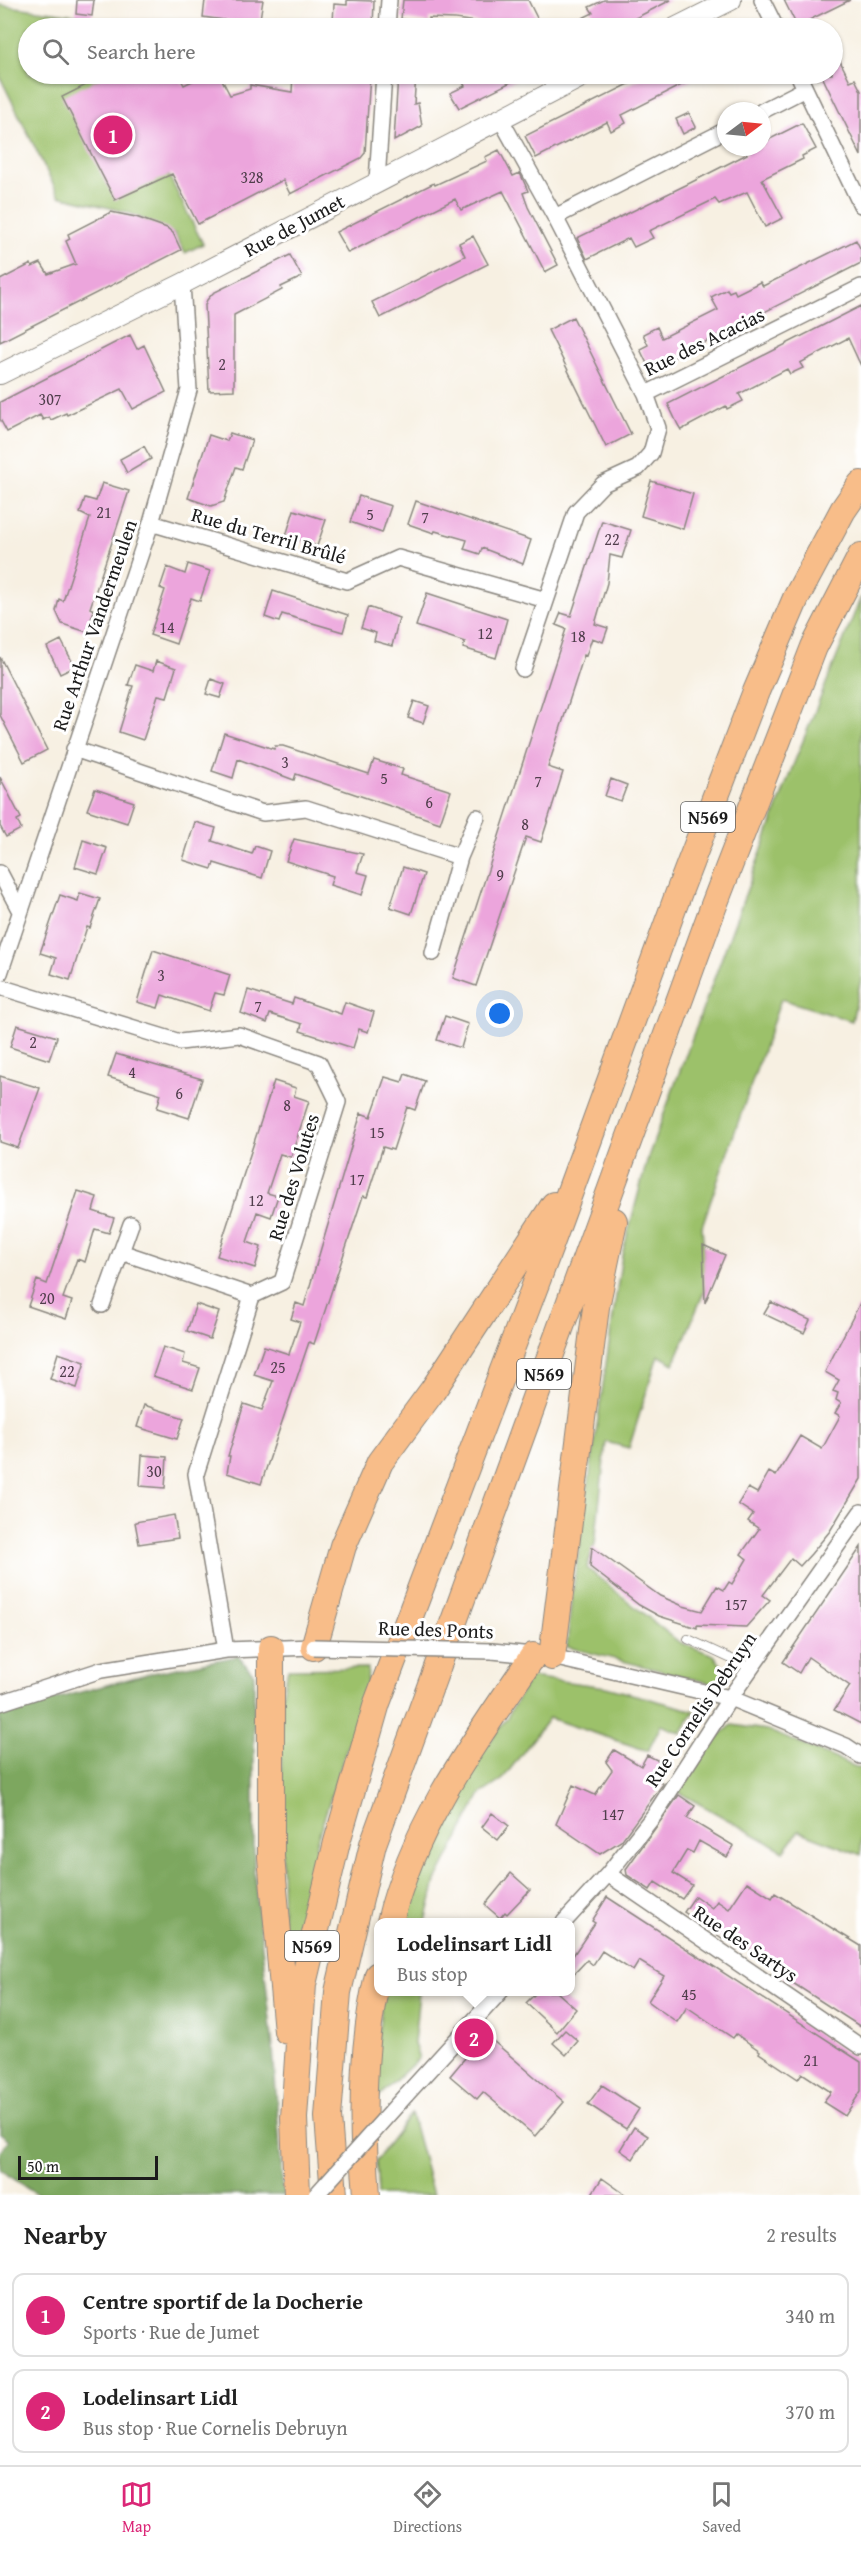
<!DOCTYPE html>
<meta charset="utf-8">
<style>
body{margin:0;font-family:"Gentium Book Plus",serif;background:#f6f6f6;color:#222}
.compass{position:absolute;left:717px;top:102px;width:54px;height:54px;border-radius:50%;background:#fff;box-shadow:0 2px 4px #0004;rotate:74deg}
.scale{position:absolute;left:18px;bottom:15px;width:140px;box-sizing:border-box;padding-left:6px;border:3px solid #1c1c1c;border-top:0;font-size:16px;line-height:21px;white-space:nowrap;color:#1c1c1c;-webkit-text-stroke:4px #fff;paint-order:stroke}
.you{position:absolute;left:500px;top:1014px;width:21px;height:21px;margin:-15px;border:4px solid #fff;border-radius:50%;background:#1a73e8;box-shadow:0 0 0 9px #1a73e833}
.badge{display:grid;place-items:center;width:39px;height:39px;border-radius:50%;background:#db2777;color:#fff;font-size:20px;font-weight:700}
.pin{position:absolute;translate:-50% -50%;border:3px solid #fff;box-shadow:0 2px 6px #0006}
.popup{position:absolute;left:374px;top:1918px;width:201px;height:78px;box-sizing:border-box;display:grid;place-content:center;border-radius:12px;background:#fff;filter:drop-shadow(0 2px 4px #0005);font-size:20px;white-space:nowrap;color:#767676}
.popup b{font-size:22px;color:#222}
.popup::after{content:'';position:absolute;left:50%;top:100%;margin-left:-12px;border:12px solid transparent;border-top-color:#fff}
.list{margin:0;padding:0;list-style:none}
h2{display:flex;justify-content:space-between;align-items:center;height:78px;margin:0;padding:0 24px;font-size:26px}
h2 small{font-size:20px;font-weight:400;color:#767676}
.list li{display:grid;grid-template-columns:39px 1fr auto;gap:18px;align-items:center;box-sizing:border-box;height:84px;margin:0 12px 12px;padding:0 12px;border:2px solid #e0e0e0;border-radius:12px}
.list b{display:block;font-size:22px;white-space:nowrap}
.list p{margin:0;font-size:20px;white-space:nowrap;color:#767676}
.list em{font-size:20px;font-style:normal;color:#767676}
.icon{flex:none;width:33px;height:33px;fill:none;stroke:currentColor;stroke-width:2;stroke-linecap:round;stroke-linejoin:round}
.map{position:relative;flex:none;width:861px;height:2195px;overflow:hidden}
.search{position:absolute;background:#fff;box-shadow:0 2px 4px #0004;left:18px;right:18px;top:18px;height:66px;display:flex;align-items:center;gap:15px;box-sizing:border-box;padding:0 21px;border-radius:33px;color:#767676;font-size:22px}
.sheet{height:270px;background:#fff}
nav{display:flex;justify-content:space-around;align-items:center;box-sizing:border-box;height:84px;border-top:2px solid #e0e0e0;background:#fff;font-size:16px;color:#767676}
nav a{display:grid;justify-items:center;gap:3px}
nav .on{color:#db2777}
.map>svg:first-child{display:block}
.green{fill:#9cc16b;stroke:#5c6e44;stroke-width:1.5}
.forest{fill:#7da75f;stroke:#4c623e;stroke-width:1.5}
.building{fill:#eca5dc}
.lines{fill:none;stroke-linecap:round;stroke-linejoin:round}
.service-casing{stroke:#8a867f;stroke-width:10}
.minor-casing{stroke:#8a867f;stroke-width:18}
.tertiary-casing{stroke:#8a867f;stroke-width:22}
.trunk-casing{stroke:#8a867f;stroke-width:28}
.service{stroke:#fff;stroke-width:8}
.minor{stroke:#fff;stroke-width:15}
.tertiary{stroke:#fff;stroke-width:20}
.trunk{stroke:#f8bd89;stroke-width:26}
.minor-bridge-casing{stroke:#8a867f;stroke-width:18;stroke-linecap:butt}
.minor-bridge{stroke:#fff;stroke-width:15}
.labels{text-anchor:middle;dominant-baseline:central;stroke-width:6;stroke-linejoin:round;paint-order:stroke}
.number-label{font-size:16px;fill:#503e4c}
.shield{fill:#fff;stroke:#606060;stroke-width:1.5}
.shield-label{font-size:18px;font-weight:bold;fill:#1c1c1c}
.street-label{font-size:20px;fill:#1c1c1c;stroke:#fff}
</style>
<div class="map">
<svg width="861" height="2195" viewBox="0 0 861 2195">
<rect width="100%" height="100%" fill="#fff"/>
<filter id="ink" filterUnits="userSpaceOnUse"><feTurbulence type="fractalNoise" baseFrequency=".0167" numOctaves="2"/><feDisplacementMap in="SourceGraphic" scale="12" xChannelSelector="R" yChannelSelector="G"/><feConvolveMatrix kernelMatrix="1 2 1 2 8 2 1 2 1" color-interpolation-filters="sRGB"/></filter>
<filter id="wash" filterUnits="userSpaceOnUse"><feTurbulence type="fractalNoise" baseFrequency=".008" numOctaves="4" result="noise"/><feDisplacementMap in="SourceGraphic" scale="24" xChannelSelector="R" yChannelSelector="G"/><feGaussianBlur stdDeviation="1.35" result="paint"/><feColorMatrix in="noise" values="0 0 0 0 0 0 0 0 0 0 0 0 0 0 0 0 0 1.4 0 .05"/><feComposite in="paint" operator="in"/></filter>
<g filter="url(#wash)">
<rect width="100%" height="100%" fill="#f7f0e2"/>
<path class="green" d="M0,5L90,17L96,28H28V74H118L203,244L185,253L175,234L127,212L59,196L0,77Z
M861,597V979L852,1021L781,999L702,1226L706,1287L674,1364L658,1355L629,1448L606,1442L595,1543L587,1568L679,1642L714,1655L728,1675L721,1686L567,1647L571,1603L622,1255L648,1157L792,768Z
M368,1668L367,1686L316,1843C316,1890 302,1938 283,1981L281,1701L288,1669Z
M530,1677L606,1687L695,1711L681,1733L661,1725L648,1751L549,1718L502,1780L481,1794L436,1881L426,1922H395L454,1792L506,1719Z
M732,1725L767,1730L861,1769V1855L799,1831L784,1851L678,1792L713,1741Z
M383,1992H419L414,2044L419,2058L371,2104Z
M411,2114L433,2195H378L376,2160Z"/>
<path class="forest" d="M238,1656L254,1674V1871L273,2048L283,2195H39L0,2170V2152L9,2140L0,2133V1714L147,1674Z"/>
<g id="blocks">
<path class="building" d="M77,0H94L92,16L76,14Z
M205,0H263L259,25L203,17Z
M347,0L374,1L373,28H345L346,24L333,23L334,4L347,5Z
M403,0H528L542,28H521L455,19L429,18V23L401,19Z
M604,0H671L616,28H562L593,13L589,7Z
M784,0H850L797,26Z
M832,45L850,81L855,79L861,91V156L821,74H832Z
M108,74H178L184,85L207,74H219L230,95L250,89V85L292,92L293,74H370L365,153L361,158L290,194L283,180L198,224L172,174L115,200L62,97Z
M398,74H416L414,104L418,103L422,126L394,141Z
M458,74H527L459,108L450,93L465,86Z
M649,74H703L622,115L626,123L611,131L607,122L536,158L525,136Z
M689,113L696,127L683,134L676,119Z
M802,123L816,149L802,156L803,159L762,179L783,218L765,227L747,192L719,204L715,199L649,231L653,238L634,247L629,238L587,259L577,238L690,183L747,154L746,151L754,147H762V143Z
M499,150L513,176L520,173L528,191L523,193L528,207L558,265L545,272L503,191L461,210L455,199L348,253L336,232L434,183L435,185L487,161L485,157Z
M111,212L136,217L167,228L173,233L181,250L0,342V280L31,264L32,267L41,263L48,274L76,264L66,241L70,239L68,234Z
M473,236L488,264L380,318L372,302L465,256L459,243Z
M856,240L861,250V263L650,370L640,349L648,345L643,334L657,327L662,338L718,310L711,297L727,289L729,292L734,290L736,294L760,282L763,286Z
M290,255L302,277L281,287L282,290L234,315V390L209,391L205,305L207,300L213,293Z
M861,306V366L848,338L800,363L803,368L790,374L787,369L739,394L743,401L727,409L726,406L681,430L678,425L668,404Z
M573,317L631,434L606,447L548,330Z
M130,335L137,349L144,345L166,392L133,409L122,389L67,415L66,413L51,420L49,417L43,420L40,415L7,432L0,419V402Z
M230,433L252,440L242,469L236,467L224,502L211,506L188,498L209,435L227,441Z
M144,446L151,459L127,473L120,459Z
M651,481L693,494L683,529L641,516Z
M102,483L129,491L90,608L94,610L87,632L62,624L56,611L59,599L63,601L90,518L80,513L85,498L96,501Z
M359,496L391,506L382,533L350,522Z
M416,501L531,540L523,564L482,548L480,554L464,549L467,540L435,531L434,533L408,524Z
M294,510L326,520L317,546L286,536Z
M602,521L631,530L622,558L610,555L607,583L595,624L608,628L603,642L592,638L586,656L584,655L548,767L563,772L548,820L541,842L526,837L476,986L453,978L566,629L556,625L561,613L571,616Z
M188,564L210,571L200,601L191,598L176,644L150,635L165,590L160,588L167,567L185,574Z
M273,591L348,615L343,632L282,614L279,622L265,617Z
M427,593L507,619L496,658L463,648L465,642L416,626Z
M368,607L399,618L392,646L374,641L376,633L361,628Z
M61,640L75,667L60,674L47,647Z
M0,657L47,750L24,762L0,715Z
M156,661L176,668L167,697L158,695L143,740L119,732L133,686L128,685L135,665L153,671Z
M211,679L225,684L220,698L206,694Z
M414,701L429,706L423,723L408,718Z
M224,733L274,749L275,746H283L369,774L374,760L403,769L401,775L451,791L440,823L296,774L294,780L238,759L233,778L212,771Z
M0,777L21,818L17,820L21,829L6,837L0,826Z
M611,779L627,785L621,801L605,796Z
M95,789L134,802L127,823L87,810Z
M195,822L216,828L212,841L252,854L255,846L270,851L262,878L214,863L212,869L183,860Z
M294,839L363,854L357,872L368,875L362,895L330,885L333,876L286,861Z
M83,840L107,848L98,874L75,867Z
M403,867L424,874L411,914L390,907Z
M80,893L100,899L90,928L87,927L70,980L51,974L56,958L40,953L60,895L78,901Z
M153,950L230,975L224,995L215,993L209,1011L162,995L158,1008L137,1002Z
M248,990L292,1004L294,998L341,1014L345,1002L374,1012L368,1032L359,1029L353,1048L300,1031L302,1024L270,1014L267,1023L241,1013Z
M445,1016L468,1024L461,1048L437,1040Z
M17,1025L57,1037L49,1060L10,1047Z
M116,1054L202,1079L189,1118L157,1108L161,1094L108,1077Z
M405,1074L425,1081L415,1110L407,1107L393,1150L383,1147L367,1197L363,1196L314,1344L309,1342L261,1484L227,1473L230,1456H228L244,1404L262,1410L273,1381L254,1375L264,1346L289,1354L300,1322L291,1319L296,1303L304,1306L361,1113L371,1117L385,1077L402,1082Z
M0,1076L40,1088L18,1148L0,1142Z
M274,1081L296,1088L294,1096L309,1101L291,1157L280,1154L267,1193L278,1196L271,1217L257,1212L247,1242L261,1247L255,1268L217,1256Z
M78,1191L97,1197L93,1211L114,1218L109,1233L95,1229L85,1262L77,1259L63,1298L72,1301L66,1319L28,1306L37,1280L47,1284Z
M703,1245L725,1255L705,1303Z
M861,1301V1479L830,1531L811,1554L800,1566L791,1558L763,1595L770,1600L746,1627L697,1625V1628L659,1616L639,1605L590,1567L592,1547L660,1596L683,1606L702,1611L717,1586L724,1590L729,1582L732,1584L747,1559L741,1554L759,1529L748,1521L753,1514L738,1504L748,1488L757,1493L769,1472L776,1476L800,1436L822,1449L840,1416L835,1413L841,1403L836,1400L838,1393L833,1391L839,1380L825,1372Z
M771,1302L810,1320L804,1333L764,1314Z
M196,1304L219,1312L210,1339L187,1331Z
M163,1347L185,1354L183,1363L200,1368L193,1389L153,1376Z
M58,1353L85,1362L77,1388L50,1379Z
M144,1405L184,1418L177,1439L137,1427Z
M142,1455L167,1457L165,1488L140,1486Z
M174,1515L178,1538L139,1544L135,1522Z
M861,1547V1724L834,1710L850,1686L808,1657L799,1673L783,1662Z
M614,1750L641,1766L647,1755L663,1763L653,1778L663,1784L621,1841L600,1854L556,1824L573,1785L595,1795L612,1770L606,1762Z
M679,1795L695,1806L687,1818L734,1846L727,1857L699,1841L693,1853L687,1850L673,1873L692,1885L682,1899L655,1882L650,1890L627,1875L626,1869Z
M492,1813L509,1826L498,1840L482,1827Z
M511,1873L530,1890L507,1914L505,1912L500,1918L485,1905Z
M747,1882L772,1898L775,1893L861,1946V2027L782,1976L785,1972L763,1958L725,1934L722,1938L684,1912L695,1896L712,1908L717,1901L729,1909Z
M607,1897L861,2062V2091L845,2116L823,2102L831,2092L802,2073L798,2079L759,2053L760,2051L736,2034L733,2038L687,2007L677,2022L660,2010L648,2001L664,1976L639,1961L633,1971L602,1951L593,1965L587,1960L570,1978V1960L595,1923L592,1921Z
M537,1992H557L576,2009L557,2032L526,2003Z
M565,2030L578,2041L566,2055L553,2043Z
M485,2034L564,2102L535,2136L483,2092L477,2099L450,2076Z
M602,2085L639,2109L626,2129L588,2104Z
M634,2127L648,2136L633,2159L620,2150Z
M602,2178L626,2195H591Z"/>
</g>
</g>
<g filter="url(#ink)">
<use href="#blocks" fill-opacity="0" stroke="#8a867f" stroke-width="1.5"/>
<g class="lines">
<defs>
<path id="service" d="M688,1639L751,1668"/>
<path id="minor" d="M762,0L776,28
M387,28L389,0
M798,74L861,205
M762,111L805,89
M500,118L555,217L646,394L861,287
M377,181L384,74
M555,217L726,130
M151,523L347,581L398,558L546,600
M523,669L576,512L603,484L638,468L651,453L658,428L646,394
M74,749L263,813L306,808L460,857
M0,873L20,911
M433,953L460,857L477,817
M0,973L151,523L189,390L182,284
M0,987L180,1042L239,1035L319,1063L338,1102L282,1282L252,1296L121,1252
M102,1305L131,1224
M226,1650L196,1474L252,1296
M492,1651L552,1657L730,1698L846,1746L861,1756
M0,1703L101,1670L226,1650L314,1647
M608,1874L861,2047
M564,1922L608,1874L655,1814L730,1698L861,1512
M406,2095L500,1992"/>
<path id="tertiary" d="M675,28L731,0
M0,374L182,284L587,74"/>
<path id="trunk" d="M314,1647L343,1546L380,1462L433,1390L554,1205
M271,1648V1857L287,2031
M552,1657L596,1307L614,1221
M390,1922C413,1824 477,1738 533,1656
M297,2195L294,2118L303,1984L337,1842L377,1703L549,1249L679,892L755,694L796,598L843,510L861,484
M334,2195L328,2117L338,1992L373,1844L714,905L814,647L861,556
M367,2195C361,2122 361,2047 378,1975"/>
</defs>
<use href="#service" class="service-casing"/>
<use href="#minor" class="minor-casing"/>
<use href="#tertiary" class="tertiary-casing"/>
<use href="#trunk" class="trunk-casing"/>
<use href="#service" class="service"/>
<use href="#minor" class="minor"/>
<use href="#tertiary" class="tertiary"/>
<use href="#trunk" class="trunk"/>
<defs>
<path id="minor-bridge" d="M314,1647L492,1651
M316,2195L406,2095"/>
</defs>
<use href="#minor-bridge" class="minor-bridge-casing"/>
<use href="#minor-bridge" class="minor-bridge"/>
</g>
</g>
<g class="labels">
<g class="number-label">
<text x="252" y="177">328</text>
<text x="222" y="364">2</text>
<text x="50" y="399">307</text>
<text x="104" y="512">21</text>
<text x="370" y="514">5</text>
<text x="425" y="517">7</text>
<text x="612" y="539">22</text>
<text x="167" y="627">14</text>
<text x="485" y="633">12</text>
<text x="578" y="636">18</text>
<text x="285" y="762">3</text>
<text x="384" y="778">5</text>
<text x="538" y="781">7</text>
<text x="429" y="802">6</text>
<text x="525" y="824">8</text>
<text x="500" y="875">9</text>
<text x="161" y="975">3</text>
<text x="258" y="1006">7</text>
<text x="33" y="1042">2</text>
<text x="132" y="1072">4</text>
<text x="179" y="1093">6</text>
<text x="287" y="1105">8</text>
<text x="377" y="1132">15</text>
<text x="357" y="1179">17</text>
<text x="256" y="1200">12</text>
<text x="47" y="1298">20</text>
<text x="278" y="1367">25</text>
<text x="67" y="1371">22</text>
<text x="154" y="1471">30</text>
<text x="736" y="1604">157</text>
<text x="613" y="1814">147</text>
<text x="689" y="1994">45</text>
<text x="811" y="2060">21</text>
</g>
<g class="shield">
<rect x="681" y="802" width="54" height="30" rx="4.5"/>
<rect x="517" y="1359" width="54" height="30" rx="4.5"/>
<rect x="285" y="1931" width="54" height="30" rx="4.5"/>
</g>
<g class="shield-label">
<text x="708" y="817">N569</text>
<text x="544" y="1374">N569</text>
<text x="312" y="1946">N569</text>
</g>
<g class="street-label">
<text transform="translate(294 225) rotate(-28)">Rue de Jumet</text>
<text transform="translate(704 341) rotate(-26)">Rue des Acacias</text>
<text transform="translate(269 535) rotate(16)">Rue du Terril Brûlé</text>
<text transform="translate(94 625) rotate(-71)">Rue Arthur Vandermeulen</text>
<text transform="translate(293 1177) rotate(-73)">Rue des Volutes</text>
<text transform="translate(436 1629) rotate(2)">Rue des Ponts</text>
<text transform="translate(700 1709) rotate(-56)">Rue Cornelis Debruyn</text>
<text transform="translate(746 1943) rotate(34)">Rue des Sartys</text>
</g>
</g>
</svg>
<svg class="compass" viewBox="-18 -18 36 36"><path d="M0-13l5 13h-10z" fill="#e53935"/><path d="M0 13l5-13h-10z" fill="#767676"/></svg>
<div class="scale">50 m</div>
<div class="you"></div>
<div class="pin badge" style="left:113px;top:135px">1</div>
<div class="pin badge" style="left:474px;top:2038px">2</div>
<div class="popup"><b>Lodelinsart Lidl</b>Bus stop</div>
<div class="search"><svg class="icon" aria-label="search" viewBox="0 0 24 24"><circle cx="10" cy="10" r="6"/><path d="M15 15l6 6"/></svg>Search here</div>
</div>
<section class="sheet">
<h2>Nearby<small>2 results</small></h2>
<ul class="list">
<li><span class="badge">1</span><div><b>Centre sportif de la Docherie</b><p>Sports · Rue de Jumet</p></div><em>340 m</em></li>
<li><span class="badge">2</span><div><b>Lodelinsart Lidl</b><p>Bus stop · Rue Cornelis Debruyn</p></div><em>370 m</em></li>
</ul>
</section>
<nav>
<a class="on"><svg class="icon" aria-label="map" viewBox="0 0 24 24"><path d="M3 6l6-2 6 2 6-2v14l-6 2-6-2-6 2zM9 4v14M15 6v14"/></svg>Map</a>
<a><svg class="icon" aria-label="directions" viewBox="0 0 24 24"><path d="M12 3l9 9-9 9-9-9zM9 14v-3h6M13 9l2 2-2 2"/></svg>Directions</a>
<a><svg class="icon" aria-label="saved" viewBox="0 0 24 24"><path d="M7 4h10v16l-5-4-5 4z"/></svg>Saved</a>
</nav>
